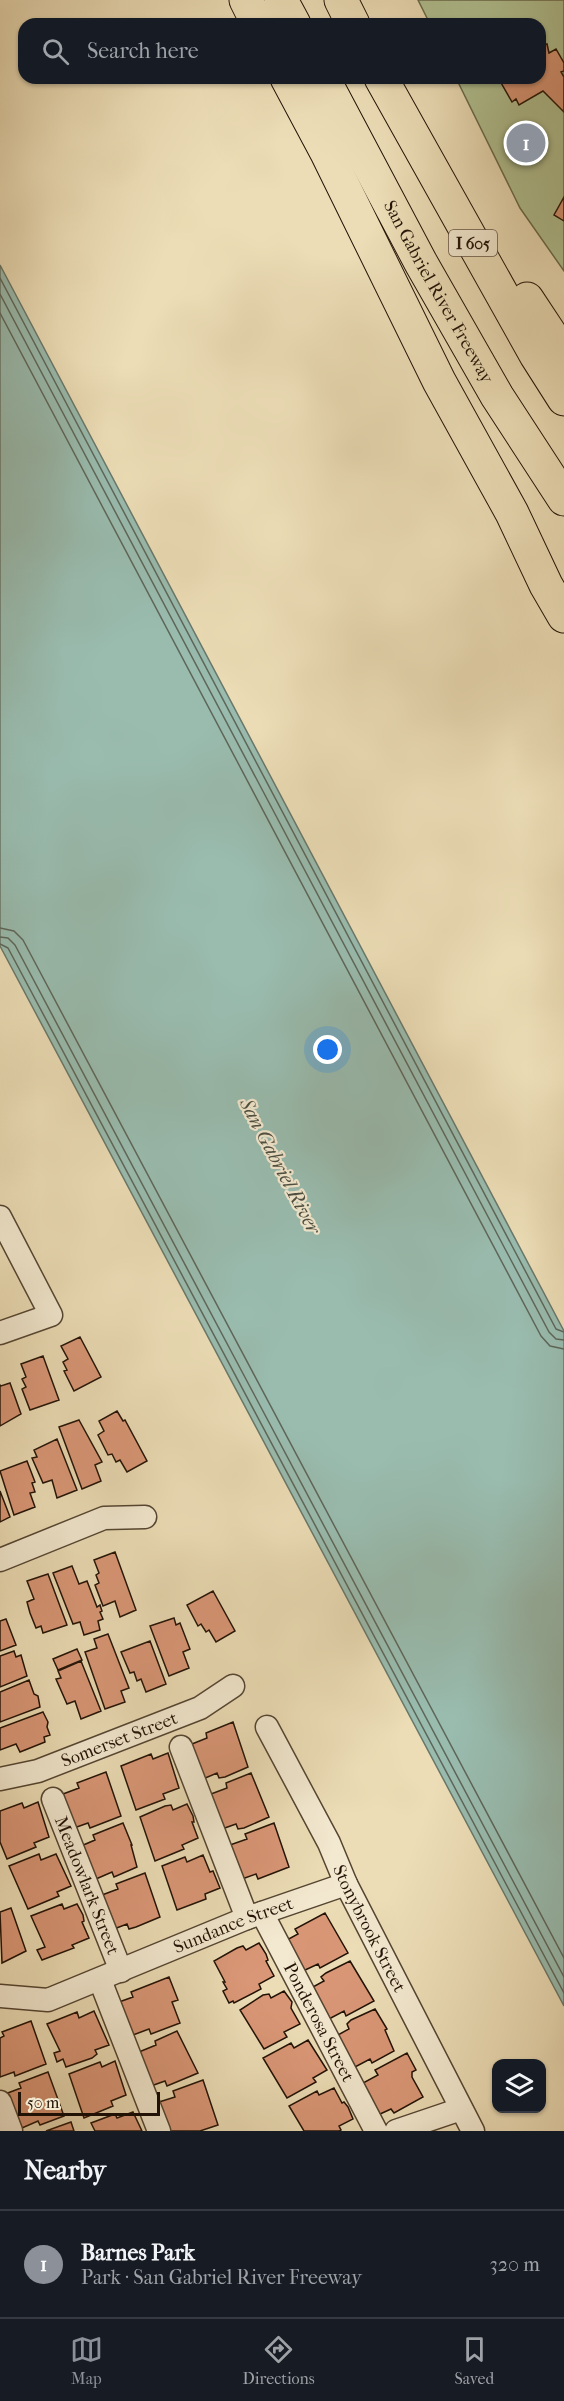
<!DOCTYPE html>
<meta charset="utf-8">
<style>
body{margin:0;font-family:"IM FELL French Canon",serif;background:#242831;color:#f1f3f6}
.controls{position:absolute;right:18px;bottom:18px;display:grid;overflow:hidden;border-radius:12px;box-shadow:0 2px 4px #0004}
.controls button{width:54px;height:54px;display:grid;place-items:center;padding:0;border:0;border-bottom:2px solid #363941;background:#171b24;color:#f1f3f6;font:30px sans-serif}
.scale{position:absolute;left:18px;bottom:15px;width:142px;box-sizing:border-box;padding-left:6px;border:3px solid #221206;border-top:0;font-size:16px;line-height:21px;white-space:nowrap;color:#221206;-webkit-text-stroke:4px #f3e9d0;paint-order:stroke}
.you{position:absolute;left:328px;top:1050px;width:21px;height:21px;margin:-15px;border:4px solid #fff;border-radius:50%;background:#1a73e8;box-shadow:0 0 0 9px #1a73e833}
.badge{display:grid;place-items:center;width:39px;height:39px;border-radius:50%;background:#8c9099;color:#fff;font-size:20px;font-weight:700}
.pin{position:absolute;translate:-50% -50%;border:3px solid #fff;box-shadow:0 2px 6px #0006}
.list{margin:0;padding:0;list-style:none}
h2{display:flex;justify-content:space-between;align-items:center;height:78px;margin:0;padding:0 24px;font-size:26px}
h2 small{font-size:20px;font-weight:400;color:#9ea1a6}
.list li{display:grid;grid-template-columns:39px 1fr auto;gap:18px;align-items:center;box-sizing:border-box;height:108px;padding:0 24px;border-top:2px solid #363941}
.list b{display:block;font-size:22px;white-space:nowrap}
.list p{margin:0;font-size:20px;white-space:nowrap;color:#9ea1a6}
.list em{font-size:20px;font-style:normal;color:#9ea1a6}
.icon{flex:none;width:33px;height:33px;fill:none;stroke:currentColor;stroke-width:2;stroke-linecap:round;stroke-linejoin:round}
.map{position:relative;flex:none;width:564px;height:2131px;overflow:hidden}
.search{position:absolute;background:#171b24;box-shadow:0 2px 4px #0004;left:18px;right:18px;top:18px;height:66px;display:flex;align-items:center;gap:15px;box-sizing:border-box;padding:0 21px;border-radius:18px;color:#9ea1a6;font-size:22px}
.sheet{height:186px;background:#171b24}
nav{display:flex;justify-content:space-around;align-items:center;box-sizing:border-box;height:84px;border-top:2px solid #363941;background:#171b24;font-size:16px;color:#9ea1a6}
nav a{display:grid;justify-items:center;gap:3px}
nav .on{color:#8c9099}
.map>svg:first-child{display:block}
.green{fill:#b1c293;stroke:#6a6a4c;stroke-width:1.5}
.water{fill:#99bcaf;stroke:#69786b;stroke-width:1.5}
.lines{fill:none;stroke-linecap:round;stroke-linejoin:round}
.shore{stroke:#5e675a;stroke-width:1.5}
.building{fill:#da9777;stroke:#221206;stroke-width:1.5}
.street-casing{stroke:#544532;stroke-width:25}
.highway-casing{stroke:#221206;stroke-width:35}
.street{stroke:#f3e9d0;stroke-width:22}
.highway{stroke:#ecddb6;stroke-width:33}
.labels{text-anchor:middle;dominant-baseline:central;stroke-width:4.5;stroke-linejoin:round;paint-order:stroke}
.shield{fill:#f3e9d0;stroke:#615243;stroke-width:1.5}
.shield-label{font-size:16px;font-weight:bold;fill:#221206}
.street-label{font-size:18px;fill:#221206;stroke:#f3e9d0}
.water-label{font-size:20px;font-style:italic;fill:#4c4e41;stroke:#f3e9d0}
</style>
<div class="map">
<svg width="564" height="2131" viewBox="0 0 564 2131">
<rect width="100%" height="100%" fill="#ecddb6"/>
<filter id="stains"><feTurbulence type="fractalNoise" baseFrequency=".00333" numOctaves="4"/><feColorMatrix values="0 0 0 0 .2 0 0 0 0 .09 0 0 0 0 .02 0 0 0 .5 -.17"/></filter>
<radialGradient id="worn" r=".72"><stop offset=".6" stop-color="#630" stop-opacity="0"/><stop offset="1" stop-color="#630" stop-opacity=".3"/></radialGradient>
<path class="green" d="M418,0H564V271L520,208L456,78H540V24H430Z"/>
<path class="water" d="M0,265L564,1331V2006L0,946Z"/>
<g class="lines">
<path class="shore" d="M0,278L556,1329L564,1332
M0,294L549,1332L556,1339L564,1340
M0,313L541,1336L550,1346L564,1349
M0,928L14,931L23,940L564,1958
M0,937L8,938L15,945L564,1977
M0,944L8,948L564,1993"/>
</g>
<path class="building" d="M547,44L549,53L556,49L564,63V71L561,72L564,77V112L543,91L519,105L516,99L512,102L500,81L505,78H540V46Z
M522,132L531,143L522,151L513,141Z
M564,197V221L554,215Z
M80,1337L101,1377L74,1391L64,1371L67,1370L63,1362L68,1359L61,1346Z
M43,1356L59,1400L30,1410L22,1389L26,1387L22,1379L26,1377L21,1364Z
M10,1383L21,1414L0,1426V1385L1,1386Z
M117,1411L123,1421L125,1420L147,1461L127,1472L120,1460L116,1462L112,1454L108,1455L98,1435L104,1431L99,1421Z
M79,1420L102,1462L95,1465L101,1481L82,1489L59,1427Z
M57,1439L77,1490L57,1498L52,1480L43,1483L32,1458L37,1457L34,1450Z
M27,1461L35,1482L32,1483L35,1492L30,1493L35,1507L14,1515L0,1471Z
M0,1491L10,1517L0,1522Z
M115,1552L136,1610L120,1617L115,1601L103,1606L95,1585L99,1583L96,1575L99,1573L94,1560Z
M72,1566L79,1584L87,1581L97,1607L100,1605L102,1611L100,1612L103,1619L98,1621L100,1630L84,1635L80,1622L73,1624L53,1573Z
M48,1574L67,1625L43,1633L41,1626L36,1628L30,1613L27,1602L34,1599L27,1581Z
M213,1591L235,1631L216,1642L209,1630L206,1632L201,1624L198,1626L187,1605Z
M174,1618L176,1625L180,1623L190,1649L183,1652L189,1668L169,1676L150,1626Z
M6,1619L16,1645L0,1651V1621Z
M108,1634L129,1688L121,1691L125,1702L105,1709L85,1652L97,1648L94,1639Z
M150,1641L166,1684L146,1692L141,1679L137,1681L134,1672L130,1673L121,1652Z
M77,1649L82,1660L58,1670L53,1659Z
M14,1651L16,1657L21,1655L27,1676L0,1687V1656Z
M81,1661L101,1711L81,1719L75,1701L67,1704L56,1679L61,1678L58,1671Z
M29,1680L34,1694L38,1696L40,1707L0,1722V1692Z
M43,1712L48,1722L47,1727L50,1735L44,1737L45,1742L20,1752L16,1744L0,1750V1728Z
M233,1722L248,1767L225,1777L219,1778L217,1773L203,1779L192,1744L207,1738L206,1733Z
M168,1753L179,1788L163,1794L165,1799L136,1810L121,1766L151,1754L153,1759Z
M106,1772L121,1816L90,1828L88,1823L74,1828L63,1794L79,1788L77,1783Z
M251,1773L269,1817L244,1828L238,1829L236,1824L222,1829L211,1794L227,1788L226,1783Z
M38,1802L49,1837L34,1843L36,1847L7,1859L0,1842V1811L22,1803L24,1808Z
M187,1804L193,1816L194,1822H192L198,1838L182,1845L184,1849L155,1861L140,1817L165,1806L171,1805L173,1810Z
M123,1823L132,1845H131L137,1867L114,1877L112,1872L96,1879L81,1846L95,1840L93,1835Z
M274,1823L289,1867L258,1879L256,1874L242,1879L230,1845L247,1839L245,1834Z
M39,1854L41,1860L56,1854L71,1886L57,1892L59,1896L28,1909L9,1866Z
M203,1855L210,1872L213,1871L220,1888L205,1894L206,1899L177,1910L162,1866L185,1857L187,1862Z
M145,1873L160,1917L136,1927L129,1929L127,1924L114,1929L102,1895L118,1889L116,1884Z
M62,1904L64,1909L77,1904L83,1915L84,1921L82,1922L89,1938L72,1945L74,1948L42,1960L37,1950L45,1947L31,1916Z
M11,1908L26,1951L2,1963L0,1912Z
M325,1913L348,1953L320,1968L318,1964L303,1971L285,1941L298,1934L295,1929Z
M259,1943L266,1954L268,1960L266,1961L274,1976L259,1984L261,1989L234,2003L233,2001L229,2003L223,1991L227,1989L223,1982H225L214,1961L237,1948L243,1946L246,1950Z
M350,1961L374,2001L346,2016L344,2011L329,2019L311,1988L324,1981L321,1977L326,1973Z
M169,1977L178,2000L172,2002L180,2023L151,2034L149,2029L133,2035L119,2002L133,1997L131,1992Z
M284,1991L292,2002L291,2008L300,2024L284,2032L287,2037L264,2049L240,2010L263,1995L269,1994L271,1998Z
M375,2009L387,2029L385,2030L394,2051L372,2063L370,2059L355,2067L336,2036L349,2029L347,2024L351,2020Z
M94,2011L109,2045L95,2050L97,2054L92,2058L66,2067L63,2059L57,2062L54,2053L60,2051L47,2024L77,2012L79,2018Z
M31,2021L46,2064L15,2076L14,2072L0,2077V2038L4,2036L2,2032Z
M177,2031L198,2073L167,2086L165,2081L151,2086L139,2052L156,2045L155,2041Z
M308,2040L327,2070L313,2078L316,2082L287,2098L263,2058L291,2043L294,2048Z
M407,2053L416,2070L412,2072V2077L423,2097L394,2113L391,2109L378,2115L363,2083L378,2075L375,2070Z
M115,2061L126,2095L111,2101L113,2106L84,2118L69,2074L100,2062L102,2067Z
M48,2072L64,2116L40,2125L38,2121L22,2128L15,2110L12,2111L5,2094L21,2088L19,2083Z
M203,2080L218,2125L200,2131H168L159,2102L175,2097L173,2091Z
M334,2088L342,2103L344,2102L348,2107L353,2119L339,2126L341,2130L339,2131H304L289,2106L317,2091L319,2095Z
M133,2112L142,2131H95L91,2123L115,2114L117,2118Z
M71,2122L74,2131H46Z"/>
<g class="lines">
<defs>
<g id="street">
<path d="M0,1217L51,1315L0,1333"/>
<path d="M0,1560L104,1518L145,1517"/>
<path id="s1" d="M267,1727L329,1843L346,1884L473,2131"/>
<path d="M181,1747L247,1918"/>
<path id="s2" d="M0,1779L38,1771L200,1708L233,1686"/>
<path id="s3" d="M53,1799L121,1971"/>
<path id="s4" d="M262,1913L376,2131"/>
<path d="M100,1980L159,2131"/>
<path id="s5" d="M0,1996L48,2000L247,1918L346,1884"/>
<path d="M0,2102L11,2131"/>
<path d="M396,2131L461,2109"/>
</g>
<g id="highway">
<path d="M246,0L258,24"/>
<path d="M281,0L294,24"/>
<path d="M341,0L353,24"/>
<path d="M287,78L327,153L439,381L512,513L546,585L564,616"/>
<path id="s6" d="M323,78L421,263L497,396L564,499"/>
<path d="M381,78L536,355L564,399"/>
<path d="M527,299L564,355"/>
</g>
</defs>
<use href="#street" class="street-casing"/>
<use href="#highway" class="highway-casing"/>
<use href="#street" class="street"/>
<use href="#highway" class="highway"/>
</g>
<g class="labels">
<rect class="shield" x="449" y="230" width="48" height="26" rx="4.5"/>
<g class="shield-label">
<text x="473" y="243">I 605</text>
</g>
<g class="street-label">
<text stroke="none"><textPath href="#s6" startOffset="243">San Gabriel River Freeway</textPath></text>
<text stroke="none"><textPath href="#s2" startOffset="126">Somerset Street</textPath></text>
<text stroke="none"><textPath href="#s3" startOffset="93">Meadowlark Street</textPath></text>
<text stroke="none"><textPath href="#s5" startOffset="248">Sundance Street</textPath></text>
<text stroke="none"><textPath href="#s1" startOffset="226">Stonybrook Street</textPath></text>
<text stroke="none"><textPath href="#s4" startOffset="123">Ponderosa Street</textPath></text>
</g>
<g class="water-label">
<text transform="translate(280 1166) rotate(62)">San Gabriel River</text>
</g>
</g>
<rect width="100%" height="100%" filter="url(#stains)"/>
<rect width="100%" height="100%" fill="url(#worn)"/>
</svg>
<div class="controls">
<button><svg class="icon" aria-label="layers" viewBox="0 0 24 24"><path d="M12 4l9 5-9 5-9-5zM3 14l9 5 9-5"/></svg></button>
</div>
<div class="scale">50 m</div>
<div class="you"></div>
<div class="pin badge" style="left:526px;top:143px">1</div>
<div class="search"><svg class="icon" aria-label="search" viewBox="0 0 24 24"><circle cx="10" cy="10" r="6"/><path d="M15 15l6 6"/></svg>Search here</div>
</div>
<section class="sheet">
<h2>Nearby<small></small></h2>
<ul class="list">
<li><span class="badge">1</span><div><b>Barnes Park</b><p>Park · San Gabriel River Freeway</p></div><em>320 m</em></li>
</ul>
</section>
<nav>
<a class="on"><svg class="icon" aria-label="map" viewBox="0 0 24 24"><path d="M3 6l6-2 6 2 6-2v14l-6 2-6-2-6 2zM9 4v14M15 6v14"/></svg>Map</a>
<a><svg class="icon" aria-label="directions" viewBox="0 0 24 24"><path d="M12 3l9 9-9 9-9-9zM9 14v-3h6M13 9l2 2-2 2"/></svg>Directions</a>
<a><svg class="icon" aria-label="saved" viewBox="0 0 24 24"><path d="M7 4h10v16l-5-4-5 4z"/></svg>Saved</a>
</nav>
